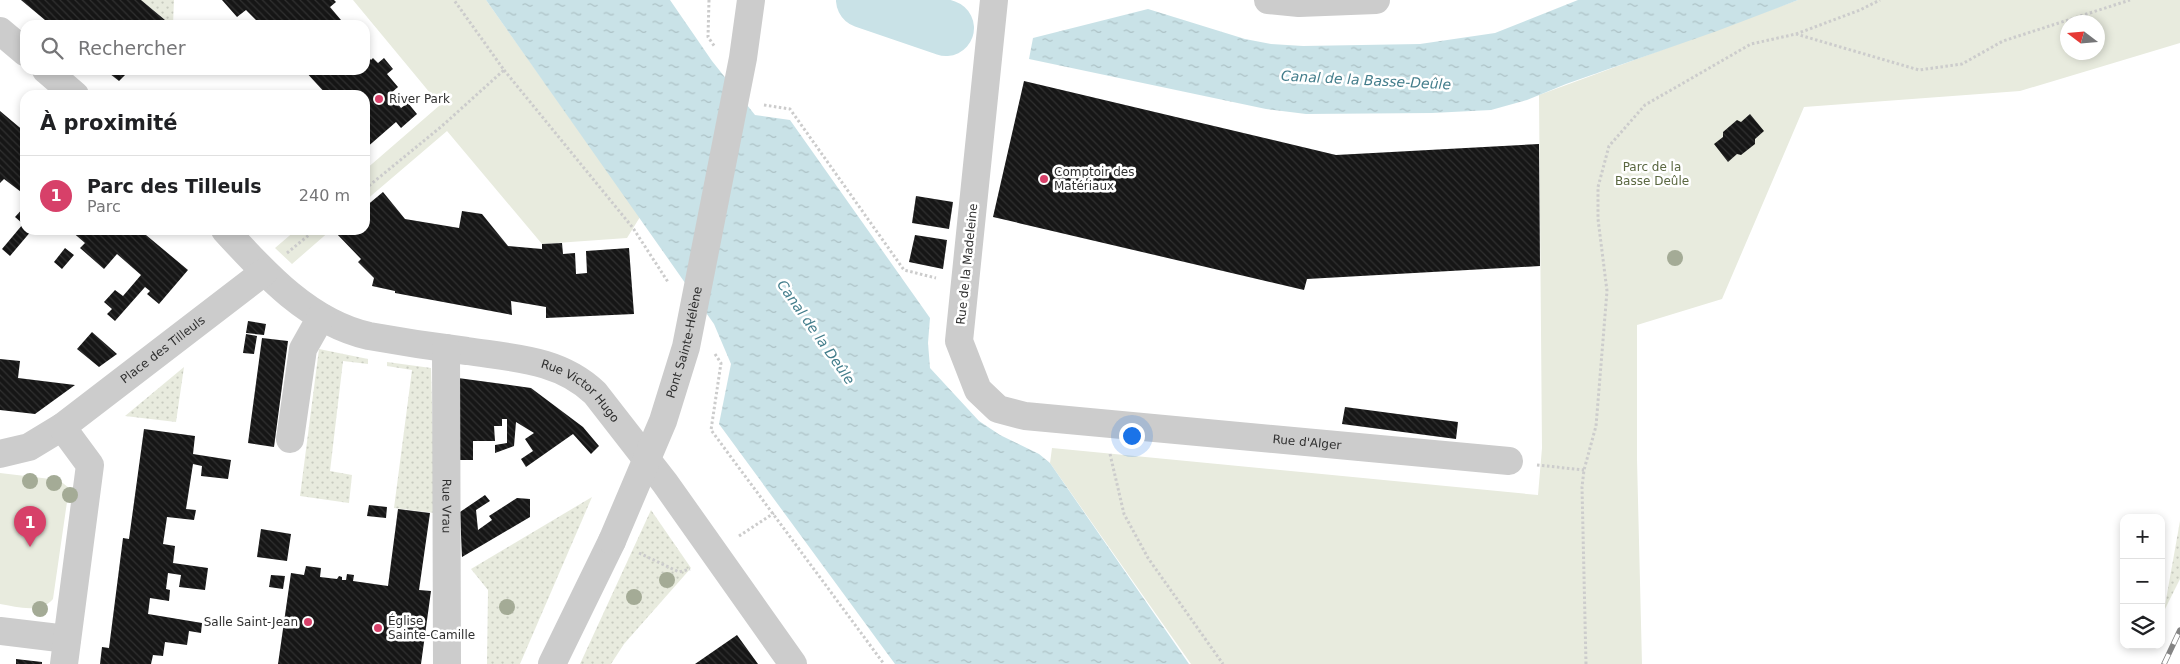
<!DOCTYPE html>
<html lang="fr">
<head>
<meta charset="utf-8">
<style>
  :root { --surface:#fff; --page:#f2f2f2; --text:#202124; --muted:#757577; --line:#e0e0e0; --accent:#d74069 }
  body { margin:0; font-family:"DejaVu Sans",sans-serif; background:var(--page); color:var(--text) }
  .controls { position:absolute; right:15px; bottom:15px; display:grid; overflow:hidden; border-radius:10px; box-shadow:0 2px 8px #0003 }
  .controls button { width:45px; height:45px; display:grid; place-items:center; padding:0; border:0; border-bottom:1px solid var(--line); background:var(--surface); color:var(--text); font:25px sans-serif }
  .compass { position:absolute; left:2060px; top:15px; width:45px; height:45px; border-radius:50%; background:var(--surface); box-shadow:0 2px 8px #0003; rotate:286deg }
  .you { position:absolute; left:1131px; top:435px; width:18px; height:18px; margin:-12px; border:4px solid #fff; border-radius:50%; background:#1a73e8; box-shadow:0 0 0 8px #1a73e833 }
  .badge { display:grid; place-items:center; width:32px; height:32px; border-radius:50%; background:var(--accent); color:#fff; font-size:16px; font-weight:700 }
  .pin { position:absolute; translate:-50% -41px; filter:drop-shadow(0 1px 2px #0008) }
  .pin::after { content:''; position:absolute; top:26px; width:18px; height:15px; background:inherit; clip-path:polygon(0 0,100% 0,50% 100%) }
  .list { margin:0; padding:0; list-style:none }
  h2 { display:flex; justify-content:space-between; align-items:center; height:65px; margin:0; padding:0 20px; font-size:21px }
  h2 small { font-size:16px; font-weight:400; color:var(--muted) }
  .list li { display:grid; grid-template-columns:32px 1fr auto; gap:15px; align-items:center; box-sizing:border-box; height:80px; padding:0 20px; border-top:1px solid var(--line) }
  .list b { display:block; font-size:19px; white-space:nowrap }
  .list p { margin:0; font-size:16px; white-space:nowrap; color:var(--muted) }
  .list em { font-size:16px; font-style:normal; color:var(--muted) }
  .icon { flex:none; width:28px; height:28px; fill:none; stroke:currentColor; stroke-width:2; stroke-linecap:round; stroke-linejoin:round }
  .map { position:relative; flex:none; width:2180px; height:664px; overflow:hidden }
  .search { position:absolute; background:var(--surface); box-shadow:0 2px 8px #0003; left:20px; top:20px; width:350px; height:55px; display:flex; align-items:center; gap:12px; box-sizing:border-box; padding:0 18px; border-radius:15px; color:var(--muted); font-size:19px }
  .panel { position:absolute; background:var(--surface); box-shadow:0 2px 8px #0003; left:20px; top:90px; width:350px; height:145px; border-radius:15px }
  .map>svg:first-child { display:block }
  .grass { fill:url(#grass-dots) }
  .park { fill:#e8ebde; fill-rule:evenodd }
  .water { fill:url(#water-ripples) }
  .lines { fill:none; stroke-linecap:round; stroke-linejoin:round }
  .river { stroke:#c9e2e7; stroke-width:56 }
  .building { fill:url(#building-back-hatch) }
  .path { stroke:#ccc; stroke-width:3; stroke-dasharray:2.5 2.5; stroke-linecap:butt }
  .minor { stroke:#ccc; stroke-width:28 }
  .rail-casing { stroke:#848484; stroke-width:5.5 }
  .rail { stroke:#fff; stroke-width:4; stroke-dasharray:11; stroke-linecap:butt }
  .minor-bridge { stroke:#ccc; stroke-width:28 }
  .tree { fill:#a4ab96 }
  .poi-dot { fill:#d74069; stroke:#fff; stroke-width:2 }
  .labels { text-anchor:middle; stroke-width:5; stroke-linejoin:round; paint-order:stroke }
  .poi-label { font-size:12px; fill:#2f2f2f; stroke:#fff; text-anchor:start }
  .park-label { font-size:12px; fill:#5a6740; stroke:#fff }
  .street-label { font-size:12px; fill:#2f2f2f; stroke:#fff }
  .water-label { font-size:14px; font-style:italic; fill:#437d8b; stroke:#fff }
</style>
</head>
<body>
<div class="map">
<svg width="2180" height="664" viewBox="0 0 2180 664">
  <defs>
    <pattern id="grass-dots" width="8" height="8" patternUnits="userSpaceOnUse" patternTransform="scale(1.25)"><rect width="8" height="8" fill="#e8ebde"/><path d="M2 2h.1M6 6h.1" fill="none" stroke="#c7cabf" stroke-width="1.8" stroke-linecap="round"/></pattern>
    <pattern id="water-ripples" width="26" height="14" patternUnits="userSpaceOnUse" patternTransform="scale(1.25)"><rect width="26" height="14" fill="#c9e2e7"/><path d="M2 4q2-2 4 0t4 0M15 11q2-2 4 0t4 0" fill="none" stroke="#adc2c6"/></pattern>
    <pattern id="building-back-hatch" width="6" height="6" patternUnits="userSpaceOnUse" patternTransform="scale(1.25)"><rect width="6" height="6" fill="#161616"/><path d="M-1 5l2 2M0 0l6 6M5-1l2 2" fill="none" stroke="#303030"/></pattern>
  </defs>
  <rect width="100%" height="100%" fill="#fff"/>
  <!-- grass -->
  <path class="grass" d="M141 0H174L173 25H171Z
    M319 349 368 359V364L343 361 330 471 352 475 349 503 300 496Z
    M387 362 431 368 435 513 394 508 412 370 387 366Z
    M184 367 176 422 125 416Z
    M592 497 520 664H487L488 590 471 569Z
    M651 510 691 568 624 644 611 664H580Z
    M2180 521V579L2164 611Z"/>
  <!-- park -->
  <path class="park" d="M353 0H486L640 217 627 238 542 244 447 131 365 201V170L440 105Z
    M1798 0H2180V43L2020 91 1804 107 1722 299 1637 325V459L1642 664H1191L1050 463 1052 448 1538 495 1542 448 1539 95ZM2068 22H2098V52H2068Z
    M296 230H331L292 264 275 248Z
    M0 473 59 480 69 488 53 599C40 614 18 607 0 604Z"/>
  <!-- water -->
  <path class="water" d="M486 0H670L712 61 755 115 790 120 930 318 928 343 930 368 979 421 1000 435 1039 454 1050 463 1189 664H895L719 424 731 364 714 324Z
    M1578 0H1798L1717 31 1566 84 1527 100 1491 110 1432 113 1306 114 1266 109 1029 59 1033 38 1148 9 1245 39 1271 44 1303 46 1420 44 1495 33Z"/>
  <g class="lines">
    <!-- river -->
    <path class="river" d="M864 0 946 28"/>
  </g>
  <!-- building -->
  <path class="building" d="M21 0H141L171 25H51Z
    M222 0H334L336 2 330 7 341 20 339 22 341 25H261L246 10 237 17Z
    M365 53 371 60 373 58 378 63 384 58 393 69 387 74 398 87 390 94 401 108 408 103 417 114 401 128 396 122 365 149V95H327L304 70H365Z
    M105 70H130L119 81Z
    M1024 81 1336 155 1539 144 1540 266 1307 279 1304 290 993 217Z
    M0 111 25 132V195L4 179 0 183Z
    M1750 114 1764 131 1755 139V144L1741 155 1737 154 1728 162 1714 144 1723 137V132L1737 120 1741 122Z
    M383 192 405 219 459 228 462 211 482 214 508 246 542 249V244L562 243 563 254 575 253 576 274 587 273 586 251 629 248 634 314 546 318V307L511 301 512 315 395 293V291L372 286 374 278 358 262 361 259 335 232 337 230H365V207Z
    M916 196 953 202 949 229 912 223Z
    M25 206V230H32L10 256 2 249 23 224 15 217Z
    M70 230H140L188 270 159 304 147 294 150 291 145 287 115 321 107 314 112 309 104 302 115 290 123 296 141 275 117 254 104 269 80 248 85 243Z
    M915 235 947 240 943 269 909 262Z
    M65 248 74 255 62 269 54 262Z
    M248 321 266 324 264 335 246 333Z
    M92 332 117 354 99 367 77 349Z
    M246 334 257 336 254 354 243 353Z
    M262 338 288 341 274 447 248 443Z
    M0 359 20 361 18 378 75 385 35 414 0 410Z
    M458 378 531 388 583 427 599 446 591 454 573 434 526 467 521 459 533 451 525 439 534 433 516 422 514 446 495 453V445L507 443V419H502V426H494L495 441H473V460H459Z
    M1345 407 1458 422 1456 439 1342 424Z
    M144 429 195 436 193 454 231 460 228 479 201 476 202 466 193 464 186 509 196 510 194 520 167 517 163 544 175 546 173 563 208 568 205 590 179 587 181 575 168 573 166 589 170 590 169 601 150 598 148 614 202 623 201 633 189 631 187 645 165 642 163 656 153 655 151 664H100L102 647 109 648 123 538 129 539Z
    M485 495 490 501 476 510 478 530 492 520 489 516 517 498 530 499V517L462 557 460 512Z
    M369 505 387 507 386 518 367 516Z
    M398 509 430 513 419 590 431 591 421 664H278L291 573 304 575 306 566 321 568 320 577 337 579 339 576 342 577V580H346L347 574 354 575 353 581 388 586Z
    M261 529 291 534 287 561 257 557Z
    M271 575 285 576 283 589 269 587Z
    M737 635 758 664H695Z
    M16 659 42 662V664H16Z"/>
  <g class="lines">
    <!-- path -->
    <path class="path" d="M709 0 708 37 715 47
      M1796 34 1860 10 1880 0
      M504 70 633 228 668 282
      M764 105 790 109 904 270 936 278
      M365 189 442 126 504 70 454 0
      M287 253 315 230
      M715 354 721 363 711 430 884 664
      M1110 454 1124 514 1148 558 1223 664
      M1537 465 1584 470
      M739 536 774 513
      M639 553 679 572 690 569
      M1586 664 1582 487 1584 470 1596 426 1607 291 1598 219V187L1609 146 1645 105 1751 44 1796 34 1919 70 1962 64 2003 41 2130 0"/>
    <!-- minor -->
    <g class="minor">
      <path id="s1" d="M994 0 959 341 978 390 998 409 1025 416 1509 461"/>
      <path d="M1268 0 1299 3 1376 0"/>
      <path d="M0 31 25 52"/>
      <path d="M46 70 75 95"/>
      <path id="s2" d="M225 230C265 274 310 323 369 336 402 342 435 347 467 351 513 358 560 359 595 393L665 483 793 664"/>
      <path id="s3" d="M446 348 447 664"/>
      <path d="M290 439 303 349 321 317"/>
      <path d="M0 454 29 447 62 427"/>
      <path d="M0 631 67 639"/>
      <path id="s4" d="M64 664 90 465 62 427 264 272"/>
      <path d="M552 664 612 541"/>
    </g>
    <defs>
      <path id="rail" d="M2164 664 2180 630"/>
    </defs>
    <!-- rail casing -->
    <use href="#rail" class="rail-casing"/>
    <!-- rail -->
    <use href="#rail" class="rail"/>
    <!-- minor-bridge -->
    <path class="minor-bridge" id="s5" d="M612 541 663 421 686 347 743 58 751 0"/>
  </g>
  <!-- trees -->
  <g class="tree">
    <circle cx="1675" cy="258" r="8"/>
    <circle cx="30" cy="481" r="8"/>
    <circle cx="54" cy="483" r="8"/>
    <circle cx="70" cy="495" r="8"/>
    <circle cx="667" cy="580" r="8"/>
    <circle cx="634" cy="597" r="8"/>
    <circle cx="507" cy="607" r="8"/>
    <circle cx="40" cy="609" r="8"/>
  </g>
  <!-- markers -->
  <g class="poi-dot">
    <circle cx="379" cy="99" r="5"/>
    <circle cx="1044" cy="179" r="5"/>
    <circle cx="308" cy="622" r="5"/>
    <circle cx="378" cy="628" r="5"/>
  </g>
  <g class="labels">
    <!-- poi labels -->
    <g class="poi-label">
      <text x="389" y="103">River Park</text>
      <text x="1054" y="176">Comptoir des<tspan x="1054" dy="14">Matériaux</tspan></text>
      <text x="388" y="625">Église<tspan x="388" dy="14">Sainte-Camille</tspan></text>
      <text x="298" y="626" text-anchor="end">Salle Saint-Jean</text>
    </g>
    <!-- park labels -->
    <g class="park-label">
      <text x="1652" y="171">Parc de la<tspan x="1652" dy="14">Basse Deûle</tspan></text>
    </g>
    <!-- street labels -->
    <g class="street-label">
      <text transform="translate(967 264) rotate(-84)" y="4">Rue de la Madeleine</text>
      <text dy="4" stroke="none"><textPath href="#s5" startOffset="212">Pont Sainte-Hélène</textPath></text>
      <text dy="4" stroke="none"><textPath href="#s4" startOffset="375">Place des Tilleuls</textPath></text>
      <text dy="4" stroke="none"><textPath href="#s2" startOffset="405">Rue Victor Hugo</textPath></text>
      <text dy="4" stroke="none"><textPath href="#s1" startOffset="734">Rue d'Alger</textPath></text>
      <text dy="4" stroke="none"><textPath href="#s3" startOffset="158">Rue Vrau</textPath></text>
    </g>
    <!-- water labels -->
    <g class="water-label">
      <text transform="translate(1366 80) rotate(3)" y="5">Canal de la Basse-Deûle</text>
      <text transform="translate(816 332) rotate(55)" y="5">Canal de la Deûle</text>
    </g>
  </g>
</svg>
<div class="controls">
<button>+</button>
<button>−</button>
<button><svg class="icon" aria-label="layers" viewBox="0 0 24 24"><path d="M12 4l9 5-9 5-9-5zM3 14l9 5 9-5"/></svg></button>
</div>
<svg class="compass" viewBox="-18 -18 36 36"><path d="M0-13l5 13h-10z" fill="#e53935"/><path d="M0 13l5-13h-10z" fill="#757577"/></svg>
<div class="you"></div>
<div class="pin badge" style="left:30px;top:547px">1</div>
<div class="search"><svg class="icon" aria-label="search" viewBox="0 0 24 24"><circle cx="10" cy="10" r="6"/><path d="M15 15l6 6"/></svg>Rechercher</div>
<section class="panel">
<h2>À proximité<small></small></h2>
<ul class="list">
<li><span class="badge">1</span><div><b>Parc des Tilleuls</b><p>Parc</p></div><em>240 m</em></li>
</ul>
</section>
</div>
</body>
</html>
